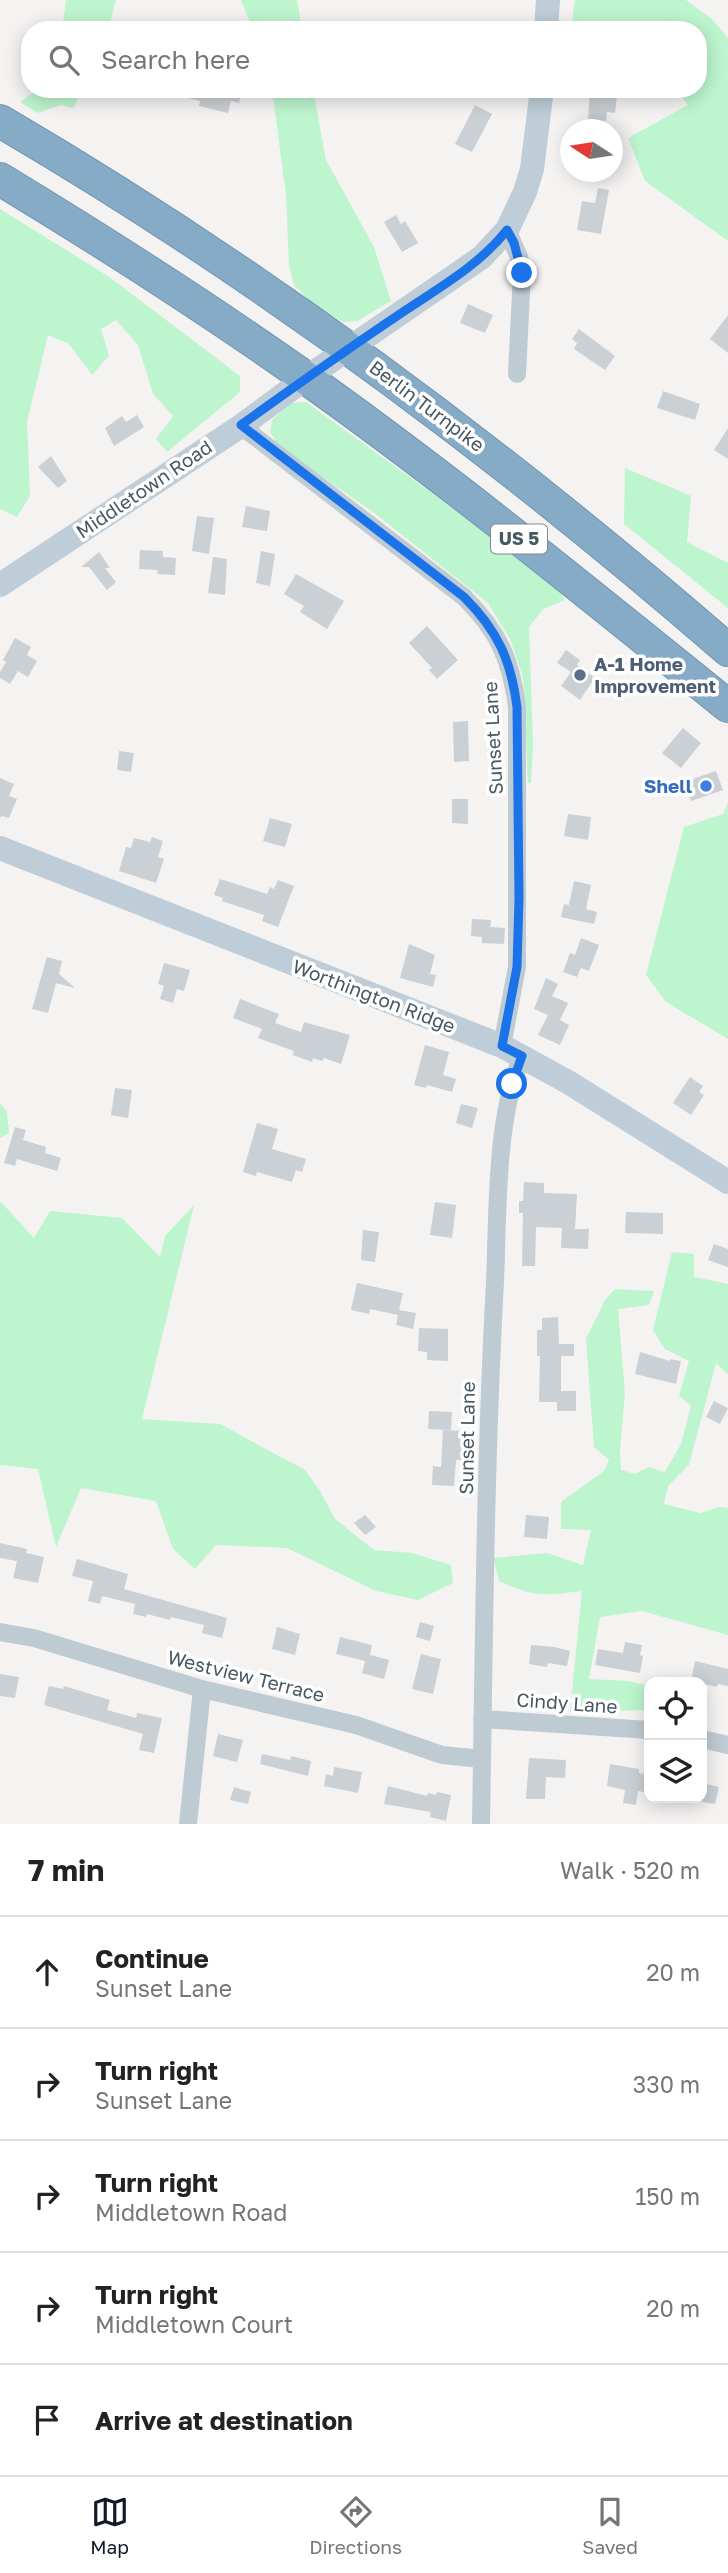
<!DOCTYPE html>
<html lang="en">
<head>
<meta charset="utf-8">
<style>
  :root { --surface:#fff; --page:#f2f2f2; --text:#222; --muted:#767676; --line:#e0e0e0; --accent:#111827 }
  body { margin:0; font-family:"Golos Text",sans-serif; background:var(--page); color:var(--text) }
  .controls { position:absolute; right:21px; bottom:21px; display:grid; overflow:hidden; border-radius:14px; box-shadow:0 4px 18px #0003 }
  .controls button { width:63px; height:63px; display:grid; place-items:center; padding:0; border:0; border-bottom:2px solid var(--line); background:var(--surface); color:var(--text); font:35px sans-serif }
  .compass { position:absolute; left:560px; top:119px; width:63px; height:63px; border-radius:50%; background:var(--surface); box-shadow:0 4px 18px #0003; rotate:282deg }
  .stop { position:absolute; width:21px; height:21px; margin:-16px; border:5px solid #1a73e8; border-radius:50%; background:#fff }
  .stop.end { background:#1a73e8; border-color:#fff; box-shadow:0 2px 7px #0008 }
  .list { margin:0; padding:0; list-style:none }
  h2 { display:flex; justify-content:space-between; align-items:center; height:91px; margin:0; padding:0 28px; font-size:30px }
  h2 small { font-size:23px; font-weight:400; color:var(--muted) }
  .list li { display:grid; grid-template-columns:46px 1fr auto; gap:21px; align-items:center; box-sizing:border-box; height:112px; padding:0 28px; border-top:2px solid var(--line) }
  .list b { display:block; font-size:26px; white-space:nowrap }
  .list p { margin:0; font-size:23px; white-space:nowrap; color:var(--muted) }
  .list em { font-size:23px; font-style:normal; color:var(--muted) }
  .icon { flex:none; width:38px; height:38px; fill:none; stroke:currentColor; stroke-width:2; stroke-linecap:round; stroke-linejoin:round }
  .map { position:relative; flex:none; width:728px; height:1824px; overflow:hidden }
  .search { position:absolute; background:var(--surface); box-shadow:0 4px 18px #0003; left:21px; right:21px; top:21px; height:77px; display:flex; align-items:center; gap:18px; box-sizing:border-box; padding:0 24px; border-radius:28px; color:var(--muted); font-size:26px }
  .sheet { height:651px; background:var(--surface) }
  nav { display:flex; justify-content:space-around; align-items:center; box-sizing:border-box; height:98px; border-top:2px solid var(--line); background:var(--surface); font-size:19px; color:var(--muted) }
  nav a { display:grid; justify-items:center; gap:4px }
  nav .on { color:var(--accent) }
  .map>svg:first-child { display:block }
  .green { fill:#bdf5ce }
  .building { fill:#cbd0d5 }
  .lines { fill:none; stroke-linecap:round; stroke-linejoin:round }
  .highway-casing { stroke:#7096b2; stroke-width:34 }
  .street { stroke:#bfcbd3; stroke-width:18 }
  .secondary { stroke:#becdd8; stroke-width:24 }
  .highway { stroke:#85abc6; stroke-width:32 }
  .route { stroke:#1a73e8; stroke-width:9 }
  .service-dot { fill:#5c6f8a; stroke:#fff; stroke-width:2.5 }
  .shop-dot { fill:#3f7fe0; stroke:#fff; stroke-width:2.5 }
  .labels { text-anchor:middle; stroke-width:7; stroke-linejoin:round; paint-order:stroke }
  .shield { fill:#fff; stroke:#7e8a91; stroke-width:2 }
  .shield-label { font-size:18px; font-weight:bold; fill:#475862 }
  .street-label { font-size:19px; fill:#475862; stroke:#fff }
  .service-label { font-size:19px; font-weight:bold; fill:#4e5e75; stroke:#fff; text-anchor:start }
  .shop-label { font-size:19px; font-weight:bold; fill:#366cbe; stroke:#fff; text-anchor:end }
</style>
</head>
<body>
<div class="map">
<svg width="728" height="1824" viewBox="0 0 728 1824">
  <rect width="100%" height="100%" fill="#f5f2f2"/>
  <!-- green -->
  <path class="green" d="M66 0H116L108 30H62Z
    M241 0H297L302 30H253Z
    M575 0H686L712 19 728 38V241L645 181 628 138 688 105 676 89H698V30H571Z
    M38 89H81L74 108 61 105 37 113 20 102Z
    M272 89H313L326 160 374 247 391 301 357 321 343 322 313 304 294 285 289 265 286 195Z
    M0 209 108 276 240 376V392L167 452 156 439 173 416 153 394 138 345 116 320 101 329 109 356 92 375 69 344 48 335 27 422 30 496 17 517 0 509Z
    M306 402 447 504 558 590 565 600 543 609 529 627 533 745 531 783H528L523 677 510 639 488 603 373 512 279 447 270 432 272 420 291 403Z
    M625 468 691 496 687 542 728 563V608L624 524Z
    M728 803V1039L666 1002 646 975 684 827 723 814Z
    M0 1103 7 1112 9 1133 0 1138Z
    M0 1201 34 1238 50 1211 122 1218 160 1257 165 1236 194 1205 142 1419 220 1424 305 1470 320 1491 335 1519 374 1550 412 1553 451 1565 453 1583 418 1600 376 1591 287 1548 216 1545 195 1569 173 1549 156 1501 81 1488 56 1547 38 1469 0 1465Z
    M672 1252 694 1254V1277L728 1284V1374L716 1363 689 1465 668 1486 664 1504 700 1513 719 1507 728 1508V1635L642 1611 600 1617 589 1679 629 1681 649 1686 646 1710 570 1712 582 1591C543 1596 534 1597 499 1581L493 1558 547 1553 583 1565 591 1530 561 1529V1502L604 1471 609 1460 594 1447 586 1339 605 1300 615 1289 654 1291 649 1305 618 1309 625 1394 620 1450 621 1470 635 1474 649 1467 665 1472 681 1444 691 1406 679 1396 689 1361 665 1349 653 1330Z"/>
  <!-- building -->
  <path class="building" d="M173 89H242L239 103 231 101 228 113 199 106 200 101 173 94Z
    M590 89H609V95L617 96 615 113 607 112 606 121 588 120Z
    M475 105 492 114 472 152 455 144Z
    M598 188 609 190 601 234 577 230 582 201 595 203Z
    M396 215 401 224 405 221 418 243 402 252 384 222Z
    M468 304 493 315 485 333 460 323Z
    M728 315V353L710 339Z
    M579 329 615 356 605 370 574 349 577 343 572 339Z
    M663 391 700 404 695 420 657 408Z
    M137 415 144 427 114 446 105 428 122 416 126 422Z
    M728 428V459L714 450Z
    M51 456 67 481 58 488 38 467Z
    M246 506 270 511 267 531 242 527Z
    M197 516 214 518 209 554 192 551Z
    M140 550 163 551V557L176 558 175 575 157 574 158 570 139 569Z
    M261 551 275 554 270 586 256 583Z
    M99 552 110 568H105L116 582 107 590 89 567H81Z
    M213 557 227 559 225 595 208 593Z
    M296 574 344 601 327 629 300 612 304 606 284 594Z
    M427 626 458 660 437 679 429 670 432 668 409 643Z
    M15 638 31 647 27 655 37 661 28 677 18 671 10 684 0 678V672L6 662 3 660Z
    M566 650 580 660 577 665 595 678 580 700 561 686 571 672 557 663Z
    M468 721 469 761 454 762 453 722Z
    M683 728 701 743 681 768 662 753Z
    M119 751 134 753 131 772 117 770Z
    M716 771 723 790 691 801 684 782Z
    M0 778 14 784 9 796 17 799 9 818 2 816 0 818Z
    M452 799H468V824L452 823Z
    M568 814 591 817 588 840 564 836Z
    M270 818 292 824 285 847 263 841Z
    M152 837 163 841 158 857 164 859 156 883 119 871 126 847 131 848 134 838 150 842Z
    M220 879 267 894 270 887 274 889 278 880 294 886 278 927 262 921 264 915 222 901 223 898 214 895Z
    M574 881 591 885 586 909 597 912 594 924 561 917 564 904 569 905Z
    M472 919 491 920 490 927 505 928 504 944 482 943V937L471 936Z
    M581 938 599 945 589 971 581 968 577 977 563 972 570 953 575 955Z
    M409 944 435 955 430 974 436 975 433 987 400 978Z
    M47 957 62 961 59 974 75 988 56 983 48 1013 32 1009Z
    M164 963 190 970 184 991 177 989 173 1003 160 999 164 986 158 984Z
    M546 978 558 984 552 996 568 1003 560 1020 569 1025 560 1045 538 1035 548 1015 534 1009Z
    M240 999 279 1014 275 1023 301 1032 304 1022 350 1035 341 1064 324 1058 322 1061 313 1058 312 1062 293 1055 294 1051 258 1038 262 1029 233 1018Z
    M425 1045 449 1052 443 1075 456 1079 452 1092 427 1085 426 1088 414 1085Z
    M690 1077 703 1086 699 1092 704 1095 691 1115 673 1103Z
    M115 1088 132 1090 128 1118 111 1115Z
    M461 1104 478 1108 472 1128 456 1123Z
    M257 1123 278 1129 272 1149 306 1159 302 1172 296 1170 292 1182 257 1172 256 1176 243 1172Z
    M15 1127 26 1130 23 1140 46 1147 45 1153 61 1158 57 1171 17 1159 15 1166 4 1163Z
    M524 1182 544 1183V1193L577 1194 575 1229H589L588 1249 561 1248 562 1228 536 1227 535 1266H522L523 1213H519V1201H523Z
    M435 1202 456 1205 452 1238 430 1235Z
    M626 1212 663 1213V1234L625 1233Z
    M363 1230 379 1232 375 1262 361 1260Z
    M714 1244 728 1249V1267L708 1260Z
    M357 1283 403 1293 399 1310 416 1313 413 1329 396 1325 398 1315 370 1309 369 1314 351 1310Z
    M558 1317 559 1344H574V1356H561V1391H576V1411H557V1402H539L540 1356H537V1330H542V1318Z
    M419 1328 448 1329V1361L427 1360V1352L418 1351Z
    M640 1352 670 1361V1359L681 1361 676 1384 635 1374Z
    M714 1401 728 1408 720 1424 706 1417Z
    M429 1411 452 1412 451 1430 428 1429Z
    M443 1430 464 1431 463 1460H456L454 1486 432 1485 433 1466 441 1467Z
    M365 1515 376 1527 365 1535 354 1523Z
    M526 1515 549 1517 547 1539 524 1537Z
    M0 1543 27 1549 26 1553 44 1557 38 1583 13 1578 17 1561 0 1558Z
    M77 1559 128 1574 124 1589 227 1618 222 1638 202 1633 204 1625 171 1617 170 1620 147 1614 146 1617 133 1614 135 1604 102 1596 100 1604 88 1601 93 1581 72 1576Z
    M420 1622 434 1626 430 1641 416 1637Z
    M277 1627 300 1634 295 1655 272 1649Z
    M340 1637 372 1645 370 1655 389 1660 384 1679 362 1673 365 1661 336 1654Z
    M625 1642 642 1645 640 1655 643 1656 640 1673 595 1665 598 1649 623 1653Z
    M531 1645 555 1647 570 1651 567 1666 548 1663 547 1667 529 1664Z
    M421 1654 441 1659 433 1694 412 1689Z
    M695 1661 728 1669V1686L718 1684 717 1687 691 1681Z
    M0 1674 19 1677 15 1698 0 1696Z
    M49 1686 63 1689 64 1686 110 1700 107 1710 136 1718 137 1713 162 1718 154 1753 139 1750 143 1734 44 1705Z
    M218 1734 243 1740 237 1762 213 1756Z
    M262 1754 290 1760 291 1756 311 1761 308 1776 260 1764Z
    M529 1758 566 1760 565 1778 546 1777 545 1799H526Z
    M610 1764 639 1769V1773L649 1775V1793L638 1791 636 1805 623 1803 625 1790 607 1786Z
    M334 1767 362 1772 358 1793 324 1786 326 1774 333 1776Z
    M702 1783 719 1787 715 1804 702 1802Z
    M388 1786 427 1796 428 1793 436 1795 437 1792 451 1795 446 1821 430 1817 431 1812 384 1804Z
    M234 1787 251 1792 248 1804 230 1800Z"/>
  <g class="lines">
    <defs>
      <path id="highway" d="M0 121C260 273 501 453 728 650
        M0 179C104 242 207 308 306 378 451 481 589 594 728 706"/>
    </defs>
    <!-- highway casing -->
    <use href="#highway" class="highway-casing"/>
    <!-- street -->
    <path class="street" d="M507 230 519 257 522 273 517 374
      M241 426 464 597C498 631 511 659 517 707V967L502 1046
      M0 1632 34 1638 202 1689 356 1725 442 1755 482 1759
      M482 1719 649 1730
      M702 1739 728 1745
      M188 1824 202 1689
      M481 1824C484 1643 485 1463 495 1282 498 1213 495 1121 522 1056"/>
    <!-- secondary -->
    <path class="secondary" d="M546 30 548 0
      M0 585 241 426 306 378 482 257 507 230 525 192 532 169 542 89
      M0 848 502 1046 568 1082 728 1182"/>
    <!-- highway -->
    <use href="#highway" class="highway"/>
  </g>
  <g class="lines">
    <!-- route -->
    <path class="route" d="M512 1084 522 1056 502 1046 517 967 519 898 517 707C511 660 498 631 464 597L241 425C291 389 342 353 394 318 433 291 477 268 507 230L514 243 522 273"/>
  </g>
  <!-- markers -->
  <circle class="service-dot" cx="580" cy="675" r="7"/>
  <circle class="shop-dot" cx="706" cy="786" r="7"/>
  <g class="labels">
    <!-- shield labels -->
    <rect class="shield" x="491" y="524.5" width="56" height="29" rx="5"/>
    <g class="shield-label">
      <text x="519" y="545">US 5</text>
    </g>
    <!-- street labels -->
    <g class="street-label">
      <text transform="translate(427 406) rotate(37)" y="7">Berlin Turnpike</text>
      <text transform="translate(144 489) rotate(-34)" y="7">Middletown Road</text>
      <text transform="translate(493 738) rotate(-93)" y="7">Sunset Lane</text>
      <text transform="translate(374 996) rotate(21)" y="7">Worthington Ridge</text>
      <text transform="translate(467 1438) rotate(-89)" y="7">Sunset Lane</text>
      <text transform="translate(246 1676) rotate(14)" y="7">Westview Terrace</text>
      <text transform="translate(567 1703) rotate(4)" y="7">Cindy Lane</text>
    </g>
    <!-- service labels -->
    <g class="service-label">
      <text x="594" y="671">A-1 Home<tspan x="594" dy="22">Improvement</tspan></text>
    </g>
    <!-- shop labels -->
    <g class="shop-label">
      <text x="692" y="793">Shell</text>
    </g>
  </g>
</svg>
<div class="controls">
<button><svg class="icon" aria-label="locate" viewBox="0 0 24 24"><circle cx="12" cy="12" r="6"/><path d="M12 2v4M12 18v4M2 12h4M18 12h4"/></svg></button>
<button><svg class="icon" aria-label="layers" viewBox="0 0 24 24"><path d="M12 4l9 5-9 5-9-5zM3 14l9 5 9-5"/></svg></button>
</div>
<svg class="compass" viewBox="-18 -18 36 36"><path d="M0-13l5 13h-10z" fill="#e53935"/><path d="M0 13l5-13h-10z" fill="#767676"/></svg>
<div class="stop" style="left:512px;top:1084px"></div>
<div class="stop end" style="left:522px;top:273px"></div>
<div class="search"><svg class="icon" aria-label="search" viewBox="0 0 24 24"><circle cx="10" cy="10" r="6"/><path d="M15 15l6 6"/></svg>Search here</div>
</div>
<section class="sheet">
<h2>7 min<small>Walk · 520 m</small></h2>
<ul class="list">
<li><svg class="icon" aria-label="ahead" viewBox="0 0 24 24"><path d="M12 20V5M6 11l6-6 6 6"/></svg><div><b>Continue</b><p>Sunset Lane</p></div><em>20 m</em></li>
<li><svg class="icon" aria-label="right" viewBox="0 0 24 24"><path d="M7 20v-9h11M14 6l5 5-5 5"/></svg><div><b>Turn right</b><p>Sunset Lane</p></div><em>330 m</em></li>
<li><svg class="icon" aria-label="right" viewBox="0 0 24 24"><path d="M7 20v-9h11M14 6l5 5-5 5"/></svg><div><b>Turn right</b><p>Middletown Road</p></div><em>150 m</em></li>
<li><svg class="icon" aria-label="right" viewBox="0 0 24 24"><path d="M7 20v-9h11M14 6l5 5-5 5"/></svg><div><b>Turn right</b><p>Middletown Court</p></div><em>20 m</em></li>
<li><svg class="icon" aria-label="arrive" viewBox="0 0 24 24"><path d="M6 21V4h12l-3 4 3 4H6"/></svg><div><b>Arrive at destination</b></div></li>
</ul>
</section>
<nav>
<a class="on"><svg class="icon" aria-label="map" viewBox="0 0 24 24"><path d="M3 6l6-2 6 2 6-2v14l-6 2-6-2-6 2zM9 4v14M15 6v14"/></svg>Map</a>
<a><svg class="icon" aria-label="directions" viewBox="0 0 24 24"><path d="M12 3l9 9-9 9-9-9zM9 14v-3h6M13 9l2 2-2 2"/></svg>Directions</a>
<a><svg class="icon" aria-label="saved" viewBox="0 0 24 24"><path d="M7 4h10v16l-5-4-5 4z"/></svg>Saved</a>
</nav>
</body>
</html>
